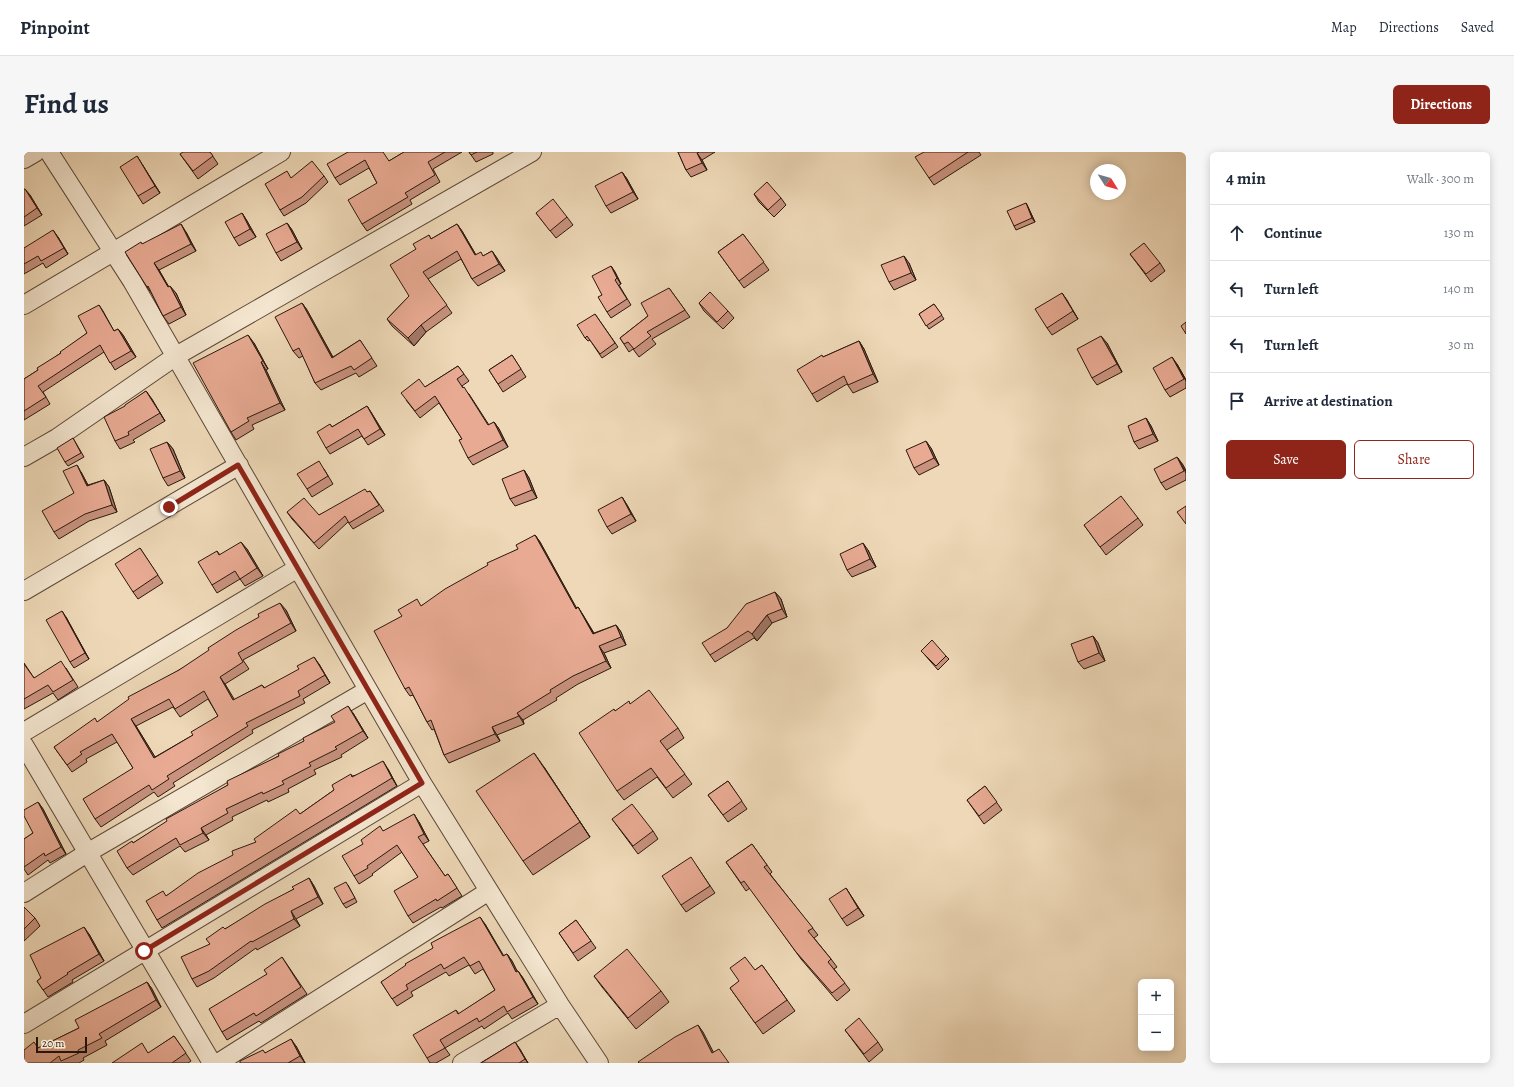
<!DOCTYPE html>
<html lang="en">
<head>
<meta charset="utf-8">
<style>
  :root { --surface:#fff; --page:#f6f6f7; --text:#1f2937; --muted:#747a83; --line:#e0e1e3; --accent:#8f2418 }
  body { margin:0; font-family:Alegreya,serif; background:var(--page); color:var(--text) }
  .controls { position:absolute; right:12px; bottom:12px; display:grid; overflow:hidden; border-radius:6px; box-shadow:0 2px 10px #0003 }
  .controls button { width:36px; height:36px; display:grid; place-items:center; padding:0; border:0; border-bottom:1px solid var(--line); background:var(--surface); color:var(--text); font:20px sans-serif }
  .compass { position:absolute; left:1066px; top:12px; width:36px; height:36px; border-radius:50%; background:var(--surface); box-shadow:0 2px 10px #0003; rotate:127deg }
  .scale { position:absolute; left:12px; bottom:10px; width:51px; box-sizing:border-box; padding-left:4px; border:2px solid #2b180d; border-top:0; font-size:11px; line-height:14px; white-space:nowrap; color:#2b180d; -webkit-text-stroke:3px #f4e6d0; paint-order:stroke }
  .stop { position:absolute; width:12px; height:12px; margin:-9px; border:3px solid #8f2418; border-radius:50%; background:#fff }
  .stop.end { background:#8f2418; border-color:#fff; box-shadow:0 1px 4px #0008 }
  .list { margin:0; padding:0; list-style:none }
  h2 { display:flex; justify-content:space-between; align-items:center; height:52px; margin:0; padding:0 16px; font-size:17px }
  h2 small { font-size:13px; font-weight:400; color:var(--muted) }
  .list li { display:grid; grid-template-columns:26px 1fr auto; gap:12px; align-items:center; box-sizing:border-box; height:56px; padding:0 16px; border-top:1px solid var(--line) }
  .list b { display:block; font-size:15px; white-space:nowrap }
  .list em { font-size:13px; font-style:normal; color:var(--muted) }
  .actions { display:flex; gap:8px; padding:12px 16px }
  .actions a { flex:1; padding:9px 0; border:1px solid var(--accent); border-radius:6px; text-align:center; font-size:14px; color:var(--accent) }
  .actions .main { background:var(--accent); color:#fff }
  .icon { flex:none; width:22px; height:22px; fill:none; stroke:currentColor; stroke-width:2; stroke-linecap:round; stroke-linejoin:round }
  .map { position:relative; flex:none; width:1162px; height:911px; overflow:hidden; border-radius:6px }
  header { display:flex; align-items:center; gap:24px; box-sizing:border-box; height:56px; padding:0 20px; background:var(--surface); border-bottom:1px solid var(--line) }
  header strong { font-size:19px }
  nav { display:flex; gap:22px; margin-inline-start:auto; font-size:14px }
  .intro { display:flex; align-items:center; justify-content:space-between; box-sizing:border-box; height:96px; padding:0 24px }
  h1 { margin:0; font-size:28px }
  .button { padding:10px 18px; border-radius:6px; background:var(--accent); color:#fff; font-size:14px; font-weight:700 }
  main { display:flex; gap:24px; padding:0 24px }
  aside { flex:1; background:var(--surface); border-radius:6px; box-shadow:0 2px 10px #0003 }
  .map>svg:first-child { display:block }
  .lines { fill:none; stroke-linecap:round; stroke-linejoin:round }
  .minor-casing { stroke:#5c4838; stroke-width:20 }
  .minor { stroke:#f4e6d0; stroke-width:18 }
  .wall { fill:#c8927e; stroke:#2b180d; fill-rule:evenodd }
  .shaded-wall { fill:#a27767; stroke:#2b180d }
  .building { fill:#e8aa93; stroke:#2b180d; fill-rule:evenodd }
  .route { stroke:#8f2418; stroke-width:5 }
</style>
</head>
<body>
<header>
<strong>Pinpoint</strong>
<nav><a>Map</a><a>Directions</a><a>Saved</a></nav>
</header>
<div class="intro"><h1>Find us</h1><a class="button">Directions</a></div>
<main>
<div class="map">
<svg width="1162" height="911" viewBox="0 0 1162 911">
  <rect width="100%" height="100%" fill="#eed8b7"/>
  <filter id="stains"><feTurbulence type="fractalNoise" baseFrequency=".005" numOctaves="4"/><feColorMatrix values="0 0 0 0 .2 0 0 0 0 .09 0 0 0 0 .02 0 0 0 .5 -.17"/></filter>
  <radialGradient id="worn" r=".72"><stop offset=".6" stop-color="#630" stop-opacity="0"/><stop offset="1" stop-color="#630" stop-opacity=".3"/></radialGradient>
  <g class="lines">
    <defs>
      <path id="minor" d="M25 0 108 129 398 631 536 853 575 911
        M0 7 12 0
        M0 153 257 0
        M0 305 33 286 152 204 508 0
        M0 439 215 313
        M0 580 274 416
        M0 593 188 911
        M0 741 63 701 344 538
        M0 872 398 631
        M194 911 465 739
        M438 911 536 853"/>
    </defs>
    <!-- minor casing -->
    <use href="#minor" class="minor-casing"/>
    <!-- minor -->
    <use href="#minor" class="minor"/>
  </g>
  <!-- wall -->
  <path class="wall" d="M186 0 194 12 174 27 156 2Z
    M324 0 365 9 380 0H438L409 17 416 30 386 48 388 52 343 79 338 72 353 31 345 16 316 33 311 26Z
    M445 0H469V2L452 10Z
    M654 0H691L678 8 683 18 667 25 662 18Z
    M900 0H955L957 3 910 33 905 26Z
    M118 12 136 41 119 52 114 44Z
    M598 20 603 27 614 47 587 61 582 54Z
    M300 24 304 30 282 51 260 64 256 58 268 26Z
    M0 37 6 43 18 63 0 74Z
    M730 42 757 46 762 53 750 65 735 50Z
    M1002 51 1004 55 1011 70 992 78 990 74Z
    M218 61 223 69 232 85 215 94 210 86Z
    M512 61 543 65 549 73 532 86Z
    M263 71 268 78 278 97 257 109 252 101Z
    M433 72 438 79 452 103 459 104 468 99 481 119 454 134 448 127 437 107 404 127 428 161 402 180 390 194 368 174 363 167 385 144 392 97 405 83 407 87Z
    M162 80 172 99 135 118 144 134 152 141 162 163 145 172 139 164 128 142 123 135 119 92Z
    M719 82 745 118 720 136 694 100Z
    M34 85 44 102 22 116 19 111 0 122V96Z
    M1106 102 1136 111 1141 119 1127 130Z
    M885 111 892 128 870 138 865 130Z
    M587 114 591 120 597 132 595 133 607 153 587 166 583 160 578 143Z
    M645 136 666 165 628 187 632 192 615 205 609 197 605 200 596 186 624 164Z
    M1038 141 1054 167 1028 183 1023 176Z
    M278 151 283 158 309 205 336 188 353 214 335 225 332 221 297 238 291 231 279 204 275 206 269 199Z
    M675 151 704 159 710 166 699 177 680 159Z
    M910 152 920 167 905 177 895 162Z
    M75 153 79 159 90 179 94 177 99 183 112 205 91 218 80 200 19 240 26 252 0 268V227L14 218 63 181Z
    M571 162 594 195 578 206 566 188 564 189 561 186Z
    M835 189 840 197 854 230 829 241 823 232 793 250 788 242 799 205Z
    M230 191 244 217 242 218 261 258 228 273 230 277 212 288 207 280Z
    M1083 191 1098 220 1073 233 1068 226Z
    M488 203 502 225 479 240 465 218Z
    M1153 212 1162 228V236L1146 245 1141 238Z
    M434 214 445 229 438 234 439 236 445 242 465 273 470 270 475 277 484 295 449 313 444 306 438 287 415 251 396 266 382 248 401 235Z
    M122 239 141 269 109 288 111 290 96 297 91 289 101 254Z
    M343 254 361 283 344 293 338 284 306 302 302 296 306 272 308 275Z
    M1122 266 1127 274 1134 289 1115 297 1110 290Z
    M49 286 60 305 44 314 41 310Z
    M143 290 149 297 161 326 144 334 139 326Z
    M907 296 915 313 895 323 890 316Z
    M1153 305 1159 313 1162 319V328L1142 338 1137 331Z
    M300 317 309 332 288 345 283 337Z
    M500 318 505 326 513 346 491 354 486 347Z
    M57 320 64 333 80 328 85 335 93 360 65 369 35 387 30 380 50 341Z
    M346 339 360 359 329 377 324 370 295 397 268 367 263 360 295 363Z
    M598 345 603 353 612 369 588 382 583 375Z
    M1114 366 1119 373 1082 403 1060 373Z
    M511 383 516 390 552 456 554 455 559 463 570 481 592 473 597 480 602 493 580 501 587 516 554 532 532 546 533 548 499 568 500 572 473 583 476 589 425 611 420 603 410 577 408 578 403 570 389 543 386 544 381 537 397 454 494 397Z
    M116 396 139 431 114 447 109 440Z
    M223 397 239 424 221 434 216 427 193 441 188 433 193 399 196 403Z
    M844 398 852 415 828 425 823 418Z
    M751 440 757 447 763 465 748 471 733 489 730 486 691 510 686 503 703 476Z
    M262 458 272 479 219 508 225 517 201 532 210 548 238 533 241 536 295 512 306 531 279 547 281 551 228 578 229 581 149 631 151 634 134 645 130 640 77 675 71 667 109 616 93 590 62 607 63 610 48 620 30 595 74 570 155 518ZM184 547 194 564 169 583 131 605 112 574 149 555 156 565Z
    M42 465 65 507 50 516 46 510Z
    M1069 484 1074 491 1081 509 1060 517 1054 510Z
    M897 499 922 504 925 507 914 518 900 502Z
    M0 511 10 526 42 516 54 535 34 548 29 541 0 557Z
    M606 552 654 576 660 586 643 598 668 632 649 646 633 625 600 648 593 639 591 559Z
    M329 561 344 586 317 603 318 605 290 618 292 622 264 637 265 640 244 650 243 648 208 665 209 668 182 683 185 688 161 700 156 694 109 723 103 716 109 691 204 633Z
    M520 615 566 685 509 723 499 709Z
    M364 617 373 634 138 776 133 768 142 744 232 690 276 662 310 638 328 624Z
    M704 629 723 657 704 670 684 643Z
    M961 634 978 658 960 672 943 648Z
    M14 650 19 657 42 702 26 711 24 708 4 723 0 717V687L9 681Z
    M588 667 629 679 634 687 614 702Z
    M395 670 405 689 399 692 421 724 424 722 438 744 418 756 417 755 389 771 384 764 394 725 378 700 348 722 349 723 335 732 330 724 339 692 359 679Z
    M728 692 748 720 746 722 794 783 790 786 807 807 813 815 810 817 826 838 813 849 777 807 726 736 722 739 702 710Z
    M672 713 691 741 662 760 657 753Z
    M285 726 290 734 299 752 272 767 276 774 233 798 232 796 190 826 173 835 168 827 186 792 201 777 270 737Z
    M324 733 333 750 322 756 319 752Z
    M822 736 840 764 823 774 818 767Z
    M0 755 11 766 16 774 0 789Z
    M552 768 572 796 554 809 535 781Z
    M461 772 479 804 483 802 488 809 493 819H494L499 826 514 852 488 867 484 861 460 877 458 874 421 896 426 903 412 911H406L403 906 432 858 435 862 471 838 459 817 451 822 445 813 425 824 422 820 387 840 389 844 373 854 357 830Z
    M65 782 80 809 48 828 49 830 24 845 13 829 17 826Z
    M258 805 283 842 237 871 235 869 203 888 198 880 243 822Z
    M738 813 771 859 739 882 706 836Z
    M570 824 637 839 645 850 612 877 578 835Z
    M123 830 128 837 137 855 81 889 83 893 59 906 60 908 55 911H0L14 896 55 876Z
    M821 878 854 890 859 898 845 910Z
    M150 884 167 909 164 911H88L125 901Z
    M491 890 504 911H457Z
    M272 894 281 911H216L241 901Z"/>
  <!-- shaded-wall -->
  <path class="shaded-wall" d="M673 1 678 8 683 18 678 11Z
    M113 4 118 12 136 41 131 34Z
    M598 20 603 27 614 47 609 40Z
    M1 37 6 43 18 63 13 56Z
    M1002 51 1004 55 1011 70 1008 66Z
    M218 61 223 69 232 85 226 77Z
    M263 71 268 78 278 97 273 90Z
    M157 72 162 80 172 99 167 92Z
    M433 72 438 79 456 110 451 103Z
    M29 78 34 85 44 102 40 96Z
    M468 99 473 106 481 119 475 112Z
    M880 104 885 111 892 128 887 121Z
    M130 111 135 118 149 142 144 135Z
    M587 114 591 120 597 132 593 126Z
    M146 134 152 141 162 163 157 155Z
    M1038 141 1043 148 1054 167 1049 159Z
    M278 151 283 158 313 213 308 206Z
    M397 173 402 180 390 194 384 186Z
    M94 177 99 183 112 205 107 199Z
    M224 183 230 191 244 217 239 209Z
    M1077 184 1083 191 1098 220 1093 212Z
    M835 189 840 197 854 230 849 222Z
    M1148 205 1153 212 1162 228V229Z
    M237 210 242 218 261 258 256 251Z
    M122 239 128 247 141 269 136 261Z
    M343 254 347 260 361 283 356 277Z
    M1122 266 1127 274 1134 289 1129 282Z
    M470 270 475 277 484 295 479 288Z
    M902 289 907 296 915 313 910 306Z
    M143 290 149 297 161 326 156 319Z
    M1153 305 1159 313 1162 319V321Z
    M53 313 57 320 68 341 63 334Z
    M500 318 505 326 513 346 508 338Z
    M80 328 85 335 93 360 88 353Z
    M598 345 603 353 612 369 607 362Z
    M511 383 516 390 557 464 552 457Z
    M217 390 223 397 239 424 233 416Z
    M839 391 844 398 852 415 846 407Z
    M751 440 757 447 763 465 758 457Z
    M256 451 262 458 272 479 267 471Z
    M554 455 559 463 574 489 569 482Z
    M38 459 42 465 65 507 61 501Z
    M743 463 748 471 733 489 728 482Z
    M592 473 597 480 602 493 597 485Z
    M1069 484 1074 491 1081 509 1075 501Z
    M575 494 580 501 587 516 582 509Z
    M290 505 295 512 306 531 301 523Z
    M196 525 201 532 215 555 209 548Z
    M324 554 329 561 344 586 339 579Z
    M493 561 499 568 500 572 495 564Z
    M107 567 112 574 136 613 130 606Z
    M468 575 473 583 476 589 471 582Z
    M510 601 520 615 566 685Z
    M359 609 364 617 373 634 368 626Z
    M14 650 19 657 42 702 37 695Z
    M390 662 395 670 405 689 400 682Z
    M177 676 182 683 185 688 179 681Z
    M285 726 290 734 299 752 294 745Z
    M822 736 827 744 840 764 834 756Z
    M267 759 272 767 276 774 270 767Z
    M456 765 461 772 484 811 479 804Z
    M60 775 65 782 80 809 75 802Z
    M483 802 488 809 497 827 492 820Z
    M494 819 499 826 514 852 509 845Z
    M123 830 128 837 137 855 132 848Z
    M674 873 679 880 694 909 688 901Z
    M267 887 272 894 281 911 276 904Z
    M491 890 496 897 504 911 501 907Z"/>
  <!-- building -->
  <path class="building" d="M159 0H186L189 4 169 19 156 2Z
    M324 0H359L365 9 380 0H421L404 10 411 23 381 41 384 45 338 72 324 48 353 31 341 8 311 26 303 12Z
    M445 0H453L447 3Z
    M654 0H675L673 1 678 11 662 18Z
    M900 0H944L905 26 891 5Z
    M113 4 131 34 114 44 96 15Z
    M288 9 300 24 278 45 256 58 241 32 263 19 267 26Z
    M598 20 609 40 582 54 571 34Z
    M743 30 757 46 744 58 730 42Z
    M0 37H1L13 56 0 65Z
    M529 47 543 65 526 79 512 61Z
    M1002 51 1008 66 990 74 983 59Z
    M218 61 226 77 210 86 201 70Z
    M263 71 273 90 252 101 242 82Z
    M157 72 167 92 130 111 144 135 146 134 157 155 139 164 124 134 123 135 101 100 117 90 118 92Z
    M433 72 451 103 457 100 459 104 468 99 475 112 448 127 433 99 399 120 423 153 397 173 384 186 363 167 385 144 366 113 392 97 389 92 405 83 407 87Z
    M29 78 40 96 17 109 14 104 0 112V96Z
    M719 82 740 110 715 129 694 100Z
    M1120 91 1136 111 1122 122 1106 102Z
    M880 104 887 121 865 130 857 113Z
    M587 114 593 126 591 128 603 147 583 160 574 145 578 143 568 124Z
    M645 136 661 158 623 180 627 184 610 197 604 190 600 192 596 186 624 164 617 151Z
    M686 140 704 159 693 170 675 151Z
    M1038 141 1049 159 1023 176 1011 157Z
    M278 151 308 206 336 188 348 206 330 218 327 214 291 231 275 196 269 199 251 165Z
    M910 152 918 163 902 174 895 162Z
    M75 153 90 179 94 177 107 199 86 211 76 193 14 234 22 245 0 259V227L14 218 13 216 37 201 36 200 63 181 54 164Z
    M571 162 591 191 576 202 563 184 561 186 553 173Z
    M1162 170V182L1157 174Z
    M224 183 239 209 237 210 256 251 223 266 225 269 207 280 169 211Z
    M1077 184 1093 212 1068 226 1053 197Z
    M835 189 849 222 824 233 820 224 788 242 773 218 798 203 799 205Z
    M488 203 497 217 474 232 465 218Z
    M1148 205 1160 227 1141 238 1129 216Z
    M434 214 440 222 433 227 439 236 440 235 464 273 470 270 479 288 444 306 435 288 438 287 411 244 391 259 377 241 395 227 401 235Z
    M122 239 136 261 104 280 105 283 91 289 80 265 101 254V253Z
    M343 254 356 277 340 287 334 277 302 296 293 280 306 272 308 275Z
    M1122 266 1129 282 1110 290 1104 274Z
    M49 286 57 301 41 310 33 296Z
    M902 289 910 306 890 316 882 298Z
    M143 290 156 319 139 326 126 297Z
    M1153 305 1160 319 1137 331 1130 317Z
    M295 309 304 324 283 337 273 322Z
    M53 313 63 334 80 328 88 353 61 362 30 380 18 359 50 341 39 319Z
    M500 318 508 338 486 347 478 327Z
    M341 337 343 340 346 339 355 353 325 371 321 364 290 391 263 360 280 346 295 363Z
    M1097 344 1114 366 1076 395 1060 373Z
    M598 345 607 362 583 375 574 358Z
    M1162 354V372L1153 360Z
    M511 383 552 457 554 455 569 482 592 473 597 485 575 494 582 509 549 524 526 538 527 540 493 561 495 564 468 575 471 582 420 603 407 568 403 570 385 535 381 537 350 479 378 464 374 458 393 447 397 454 421 437 464 413 463 411 494 397 492 393Z
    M217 390 233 416 216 427 211 419 188 433 174 410 193 399 195 403Z
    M839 391 846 407 823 418 816 402Z
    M116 396 134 423 109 440 91 412Z
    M751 440 758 457 743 463 728 482 724 479 686 503 678 491 703 476 722 452Z
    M256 451 267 471 214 501 219 510 196 525 209 548 238 533 240 536 275 517 273 514 290 505 301 523 274 539 276 544 222 571 224 574 143 624 145 627 128 638 125 633 71 667 59 647 109 616 88 582 56 600 58 602 43 613 30 595 71 566 73 570 105 547 104 545 155 518 185 498 184 496 212 478 235 465 234 462ZM180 539 194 564 167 580 169 583 130 606 107 567 145 547 151 557Z
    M38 459 61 501 46 510 22 468Z
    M1069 484 1075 501 1054 510 1047 492Z
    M908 488 922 504 912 514 897 499Z
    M37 509 49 528 29 540 24 533 0 547V512L10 526Z
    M625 538 654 576 636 589 661 622 642 636 627 616 593 639 555 581 590 557 591 559 605 549 606 552Z
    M324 554 339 579 311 595 313 597 285 611 287 614 258 629 260 632 239 642 238 640 202 657 204 661 177 676 179 681 156 693 152 686 103 716 93 699 108 689 109 691 143 669 142 667 204 633 203 629 255 604 254 602 280 589 279 586 311 570 307 564Z
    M510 601 556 670 499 709 452 639Z
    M359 609 368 626 133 768 122 749 139 739 142 744 174 721 209 703 208 699 232 690 230 687 272 657 276 662 310 638 308 633 327 622 328 625Z
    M704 629 718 649 699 663 684 643Z
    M961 634 973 650 955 664 943 648Z
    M14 650 37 695 21 704 20 701 0 715V687L9 681 0 664V658Z
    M608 652 629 679 609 694 588 667Z
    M390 662 400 682 394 685 421 724 424 722 433 736 413 749 412 747 384 764 370 739 394 725 373 693 343 714 344 716 330 724 318 704 339 692 337 688 356 674 359 679Z
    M728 692 743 713 740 715 789 776 784 779 807 807 804 810 821 831 808 841 772 800 720 729 717 731 702 710Z
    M667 705 686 734 657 753 638 724Z
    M285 726 294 745 267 759 270 767 228 790 227 789 185 819 168 827 157 805 186 792 182 787 199 775 201 777 241 752 270 737 268 735Z
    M322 730 331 746 319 752 310 736Z
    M822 736 834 756 818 767 805 747Z
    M0 755 11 766 0 777Z
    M456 765 479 804 483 802 492 820 494 819 509 845 483 860 480 854 455 870 453 866 416 888 421 896 403 906 389 883 432 858 434 862 471 838 455 809 446 814 440 805 420 817 417 812 382 833 384 837 368 847 357 830 382 813 381 812 409 796 407 791Z
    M552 768 567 789 549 801 535 781Z
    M60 775 75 802 43 821 44 822 19 838 13 829 17 826 6 803Z
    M603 797 637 839 604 866 570 824Z
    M258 805 277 835 232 864 230 861 198 880 185 857 243 822 240 818Z
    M721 805 731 818 738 813 763 848 731 871 706 836 715 829 706 816Z
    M123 830 132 848 75 882 78 886 54 898 55 901 37 909 35 904 26 911H0V898L10 890 14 896 55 876 51 868Z
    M835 866 854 890 840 902 821 878Z
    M674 873 688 901 695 897 705 911H615L614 910 651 885Z
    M150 884 162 901 148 911H88L118 891 124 901Z
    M267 887 276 904 264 911H216V909L239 898 241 901Z
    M491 890 501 907 495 911H457Z"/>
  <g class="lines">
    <!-- route -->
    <path class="route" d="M120 799 398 631 214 313 145 355"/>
  </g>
  <rect width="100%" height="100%" filter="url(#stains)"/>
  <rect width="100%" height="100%" fill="url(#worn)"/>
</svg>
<div class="controls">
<button>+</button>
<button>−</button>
</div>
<svg class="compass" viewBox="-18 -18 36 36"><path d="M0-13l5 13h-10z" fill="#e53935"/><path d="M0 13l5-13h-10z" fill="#747a83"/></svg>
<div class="scale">20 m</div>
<div class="stop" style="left:120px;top:799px"></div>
<div class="stop end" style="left:145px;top:355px"></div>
</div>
<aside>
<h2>4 min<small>Walk · 300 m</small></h2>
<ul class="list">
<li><svg class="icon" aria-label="ahead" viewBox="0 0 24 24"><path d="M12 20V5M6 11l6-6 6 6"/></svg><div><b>Continue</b></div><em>130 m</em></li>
<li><svg class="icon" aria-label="left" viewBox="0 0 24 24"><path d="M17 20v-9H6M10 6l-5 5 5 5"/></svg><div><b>Turn left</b></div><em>140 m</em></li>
<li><svg class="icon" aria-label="left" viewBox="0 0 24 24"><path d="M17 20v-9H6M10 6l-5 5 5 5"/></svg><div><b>Turn left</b></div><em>30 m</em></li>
<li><svg class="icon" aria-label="arrive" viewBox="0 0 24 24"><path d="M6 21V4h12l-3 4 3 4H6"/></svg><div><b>Arrive at destination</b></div></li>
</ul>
<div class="actions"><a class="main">Save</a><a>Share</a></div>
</aside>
</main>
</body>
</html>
